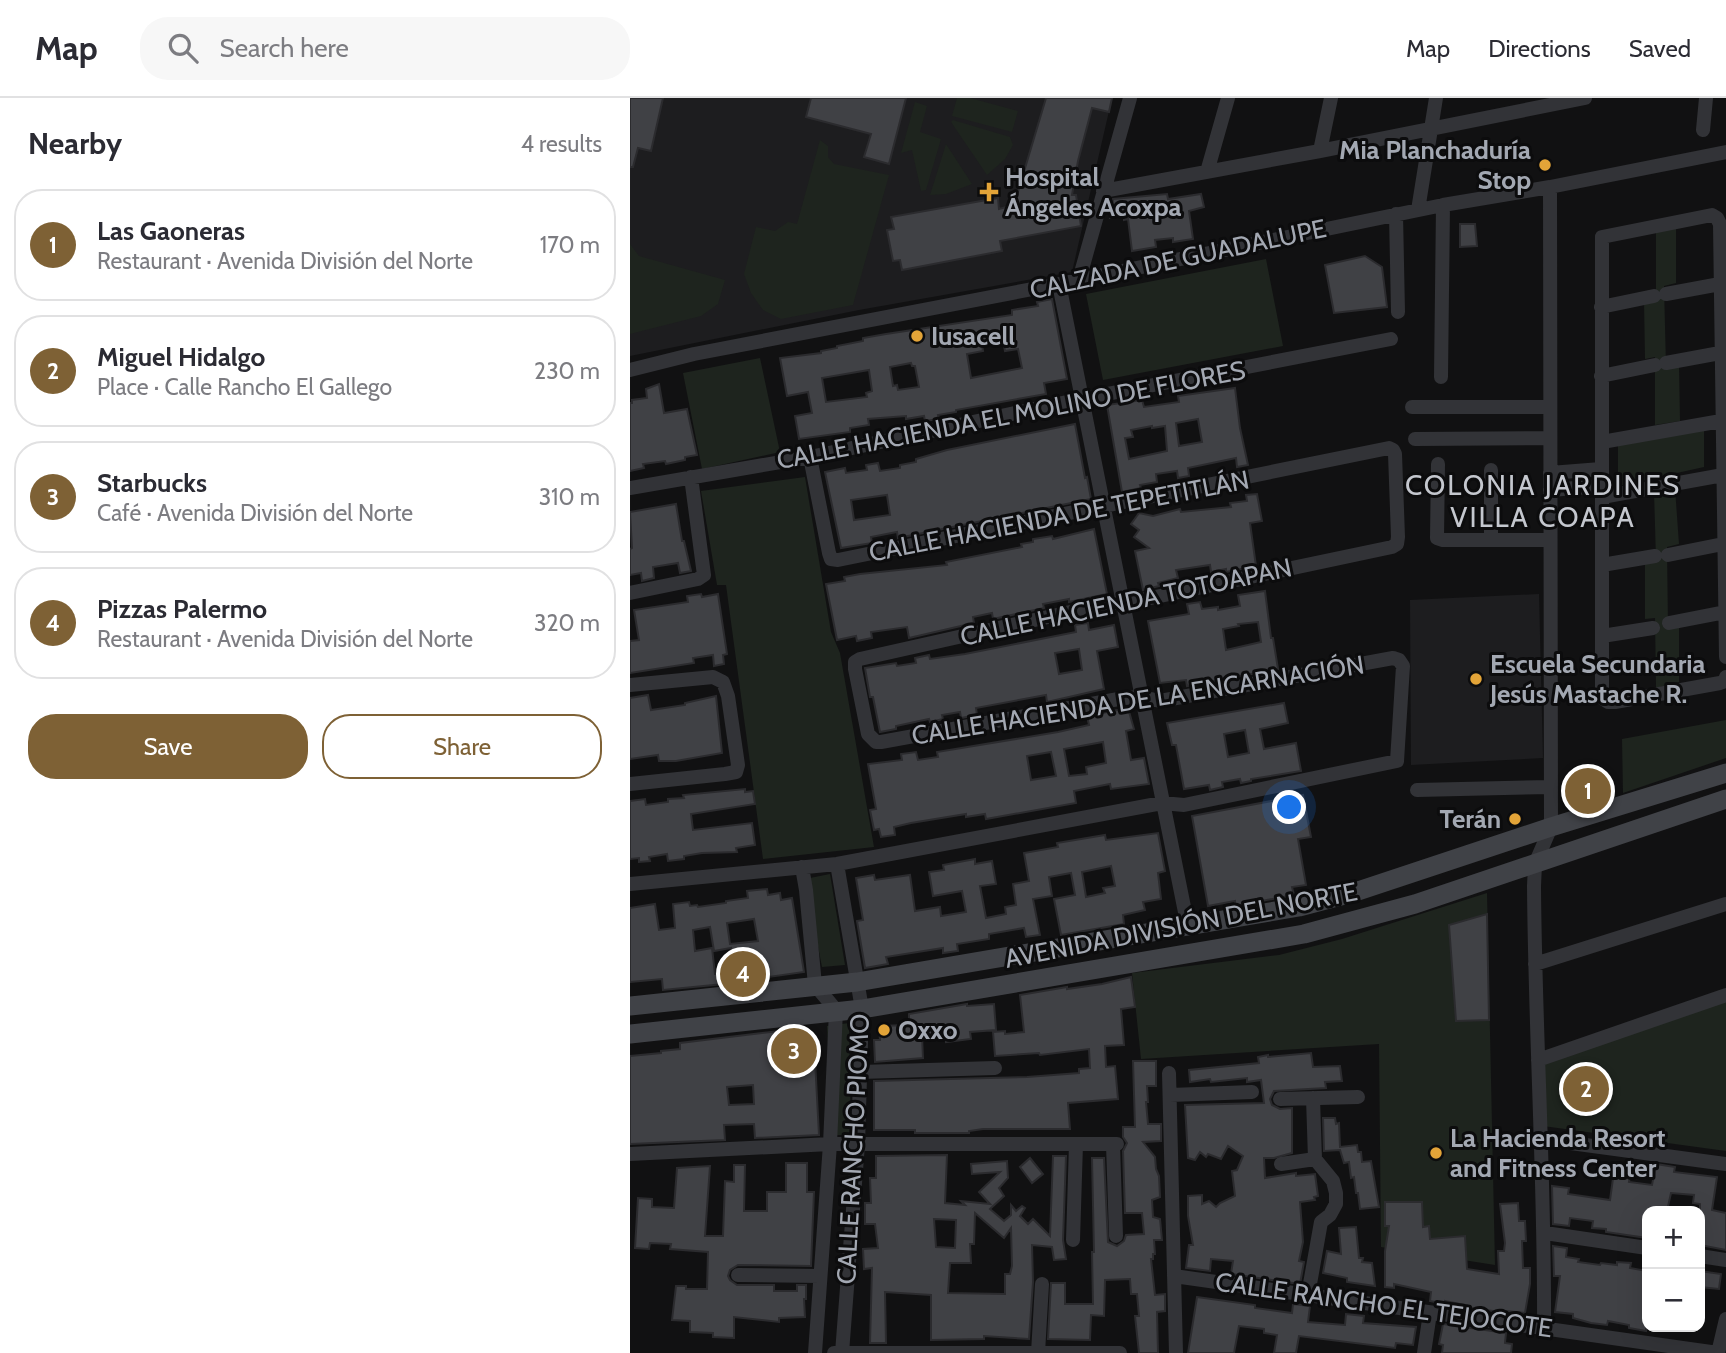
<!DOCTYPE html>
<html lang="en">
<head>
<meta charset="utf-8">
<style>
  :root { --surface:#fff; --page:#f7f7f7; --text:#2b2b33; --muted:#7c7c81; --line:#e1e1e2; --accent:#7e6135 }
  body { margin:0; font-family:Cabin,sans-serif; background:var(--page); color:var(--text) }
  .controls { position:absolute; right:21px; bottom:21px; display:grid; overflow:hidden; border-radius:14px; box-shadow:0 7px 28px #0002 }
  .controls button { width:63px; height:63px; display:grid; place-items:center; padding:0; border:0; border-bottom:2px solid var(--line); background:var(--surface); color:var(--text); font:35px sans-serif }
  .you { position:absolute; left:660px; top:710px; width:24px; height:24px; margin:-18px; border:5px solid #fff; border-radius:50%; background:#1a73e8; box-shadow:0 0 0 10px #1a73e833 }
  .badge { display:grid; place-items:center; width:46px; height:46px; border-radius:50%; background:var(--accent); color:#fff; font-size:23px; font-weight:700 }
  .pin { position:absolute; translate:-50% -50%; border:4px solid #fff; box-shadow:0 2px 7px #0006 }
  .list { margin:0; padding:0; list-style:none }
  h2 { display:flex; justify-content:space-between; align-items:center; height:91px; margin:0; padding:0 28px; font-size:30px }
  h2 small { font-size:23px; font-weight:400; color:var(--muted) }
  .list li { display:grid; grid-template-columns:46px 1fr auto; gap:21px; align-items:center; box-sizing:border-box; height:112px; margin:0 14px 14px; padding:0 14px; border:2px solid var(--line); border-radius:28px }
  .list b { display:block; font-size:26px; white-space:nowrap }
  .list p { margin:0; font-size:23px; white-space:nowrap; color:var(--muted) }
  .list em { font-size:23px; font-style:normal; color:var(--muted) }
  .actions { display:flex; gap:14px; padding:21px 28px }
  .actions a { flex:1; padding:16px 0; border:2px solid var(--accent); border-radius:28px; text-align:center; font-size:24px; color:var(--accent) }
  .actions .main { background:var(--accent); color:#fff }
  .icon { flex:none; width:38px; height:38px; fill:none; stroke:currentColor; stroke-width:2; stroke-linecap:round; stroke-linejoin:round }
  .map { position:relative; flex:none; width:1096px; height:1255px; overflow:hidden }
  header { display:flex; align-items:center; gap:42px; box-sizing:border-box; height:98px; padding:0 35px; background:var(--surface); border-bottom:2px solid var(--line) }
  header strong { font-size:33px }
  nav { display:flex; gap:38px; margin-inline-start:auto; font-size:24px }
  .search { width:490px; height:63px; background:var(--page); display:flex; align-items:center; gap:18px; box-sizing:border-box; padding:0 24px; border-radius:28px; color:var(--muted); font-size:26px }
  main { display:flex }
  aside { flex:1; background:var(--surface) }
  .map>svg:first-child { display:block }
  .built { fill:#1d1d1f }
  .green { fill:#1e241e }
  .building { fill:#404145; stroke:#2b2b2e; stroke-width:2; fill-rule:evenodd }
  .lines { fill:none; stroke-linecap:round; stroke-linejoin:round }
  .street { stroke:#323337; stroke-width:14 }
  .secondary { stroke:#404247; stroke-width:19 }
  .poi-dot { fill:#e3a438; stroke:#0c0c0d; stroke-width:2.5 }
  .labels { text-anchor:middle; stroke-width:6; stroke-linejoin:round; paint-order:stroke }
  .poi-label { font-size:26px; font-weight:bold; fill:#a3a8b2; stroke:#0c0c0d; text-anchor:start }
  .street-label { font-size:26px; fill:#a3a8b2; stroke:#0c0c0d }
  .neighbourhood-label { font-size:28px; letter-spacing:2px; fill:#c4c7ce; stroke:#0c0c0d }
</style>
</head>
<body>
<header>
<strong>Map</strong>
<div class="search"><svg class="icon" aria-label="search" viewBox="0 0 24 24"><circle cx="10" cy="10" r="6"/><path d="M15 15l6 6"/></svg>Search here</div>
<nav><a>Map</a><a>Directions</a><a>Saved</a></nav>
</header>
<main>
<aside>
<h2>Nearby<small>4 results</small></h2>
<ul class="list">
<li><span class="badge">1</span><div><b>Las Gaoneras</b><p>Restaurant · Avenida División del Norte</p></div><em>170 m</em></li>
<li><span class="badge">2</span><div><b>Miguel Hidalgo</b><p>Place · Calle Rancho El Gallego</p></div><em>230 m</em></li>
<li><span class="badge">3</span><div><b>Starbucks</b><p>Café · Avenida División del Norte</p></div><em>310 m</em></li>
<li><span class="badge">4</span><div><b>Pizzas Palermo</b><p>Restaurant · Avenida División del Norte</p></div><em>320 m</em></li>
</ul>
<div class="actions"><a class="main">Save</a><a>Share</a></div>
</aside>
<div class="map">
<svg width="1096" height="1255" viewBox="0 0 1096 1255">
  <rect width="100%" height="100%" fill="#111112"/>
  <!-- built -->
  <path class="built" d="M0 0H482L442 174 229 212 0 258Z
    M909 496 913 660 781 667 780 502Z"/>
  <!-- green -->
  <path class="green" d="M327 0H340L388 13 382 34 322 18Z
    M285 4 297 8 290 34 311 41 296 92 291 93 282 52 271 55Z
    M323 22 380 39 383 47 375 61 357 77 321 24Z
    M190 42 198 48V59L204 66 259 77 223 207 151 221 133 212 121 195 114 176 126 129 145 133 158 124 167 126Z
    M316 46 342 86 316 96 300 97Z
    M1046 127V185L1034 188 1036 268 1049 266 1050 323 1025 327V259L1015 261 1014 203 1026 201V132Z
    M0 146 9 158 95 182 88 206 71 218 0 236Z
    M636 161 653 248 473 282 456 196Z
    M130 260 150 354 72 371 53 275Z
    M1074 331V369L988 388V347Z
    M175 379 201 534 210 555 244 749 133 761 96 487H87L71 393Z
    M1045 390 1049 446 1037 449 1038 529 1049 527V584L1026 590 1025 520 1015 521V464L1026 461 1024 394Z
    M1096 622V660L993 695 992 641Z
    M200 776 215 867 192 869 175 781Z
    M857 795 865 1167 751 1149 749 946 511 961 502 875 649 857 712 841Z
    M1096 901V1053L913 1028 915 965Z
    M219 925 221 1037H203L197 928Z"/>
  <!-- building -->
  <path class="building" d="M0 0H33L21 53 8 50 3 69H0Z
    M181 0H276L259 66 234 59 241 36 176 19Z
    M416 0H482L479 14 462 10 448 63 442 97H446L451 128 370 143 372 153 272 172 270 162 263 163 257 132 264 131 261 119 368 100 369 111 384 107Z
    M537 96 538 101 571 96 574 109 559 113 563 141 543 144V140L525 142 526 149 502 153 498 121 494 122V117L480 120 483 101Z
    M830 126H845L847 148 830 149Z
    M735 158 752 169 757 209 704 215 695 167Z
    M422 201 437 281 414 285 416 296 326 312V314L308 317 309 321 295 323 294 318 276 321V318L238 321 239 327 220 330V334L169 341 165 318 182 315 178 294 157 298 150 260 191 255V253L207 250V248L233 243V240L256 236 382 217V212L408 208 407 204ZM373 243 375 253 388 251 392 270 341 280 337 256 353 253 352 247ZM281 265 282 268H285L289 289 268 292 267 287 263 288 260 269ZM239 272 242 293 236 295 237 299 196 304 192 280Z
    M29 286 34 315 57 311 67 357 55 359V362L36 366 35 363 13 366 14 370 0 373V305H2V302L17 300 16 291Z
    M605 290 610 330 618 367 607 369 606 360 558 370 559 378 548 380 547 373 526 376 527 384 510 387 511 390 492 394 477 307 512 302 514 309 549 304 548 298ZM568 321 572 344 549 348 546 325ZM522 328V330L535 328 537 353 499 361 495 340 503 339 501 332Z
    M445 326 455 380 457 379 461 401 268 440 267 434 241 439 242 445 211 450 195 374 215 370 216 375 237 372 236 367 248 365 250 373 270 370V367L286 364V361L317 352ZM257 397 260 417 224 422 221 402Z
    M627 396 632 423 620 425 626 468 596 474V471L581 474 580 467 546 472 548 480 528 485 529 488 513 492 505 453 519 450 504 439 509 432 501 426 509 415 523 418 550 411 551 414 601 409 600 405 617 403 616 397Z
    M46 406 52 443H54L61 473 50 475 48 465 23 469 24 480 12 483 11 475 0 477V451L2 450 0 414Z
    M464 431 477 496 439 504V501L413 506 414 510 363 521 362 515 343 519 344 525 279 540 277 529 241 534 242 540 227 543 226 538 207 542 196 486 215 483 214 479 230 476 317 467 316 464 392 449 391 446 403 444V441L422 438 423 441Z
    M635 493 641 540H643L648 571 557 588 556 582 530 585 518 523 559 516 557 506 570 504 572 511 588 509V512L610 508 608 497ZM628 524 631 544 596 552 593 531 609 528 608 526Z
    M71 496 72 499 88 496 97 556 93 557 94 566 84 568 83 557 63 560 64 565 0 575V543L9 542 4 512 58 504 57 498Z
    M458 525 459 532 484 527 488 549 467 553 474 591 417 604 416 597 346 610 347 617 331 620 330 614 312 617 313 621 300 624 299 621 266 628V631L250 634 243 599H240L235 570 266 565 267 568 286 565 285 560 299 557 300 561 335 556 446 534 445 527ZM449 551 452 572 429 576 425 555Z
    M18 597 21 612 55 607V605L86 598 92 655 46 663H29L28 657 0 661V600Z
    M654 605 658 625 630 631 634 651 666 645 671 673 621 681V683L611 685 610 681 592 684 593 689 580 692 579 687 554 691 546 647H542L537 625ZM615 632 619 655 598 659 594 636Z
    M498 610 504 631 496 633 501 662 514 660 519 686 481 691 480 686 444 693 446 705 356 721 355 716 336 719V716L281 725 264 729 265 737 251 739 249 731 244 732 240 712 246 711 238 666 272 662 271 656 286 654 288 662 308 659 307 654 428 634 459 627 457 618ZM473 644 476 665 456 669 457 676 439 678 434 651ZM421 654 426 678 401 682 397 658Z
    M115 691V694L123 693 125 706 61 716 63 732 122 725 125 747 106 750 107 754 72 755 54 758V761L38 763 37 756 19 759 20 763 9 764V760L0 761V703L15 701 16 707 38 704V701L54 700 53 697Z
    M673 697 681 739 668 741 676 787 662 789 664 797 610 807H605V803L578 808 562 718Z
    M528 735 535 773 528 775 531 801 513 804 515 812 493 817 494 826 431 837 424 801 445 797 441 775 419 779 422 798 403 801 410 837 396 839 394 830 359 836V841L327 846 328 853 313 855V850L256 859 258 866 235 870 227 823 233 822 226 780 244 777 245 782 280 777 285 813 310 809 311 818 336 814 332 793 303 798 299 774 314 772 313 767 345 761V766L362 763 366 786 350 788 356 820 376 816 375 809 386 807 383 786 399 783 394 755 428 749 427 745 475 737 476 742ZM481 768 485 788 473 790 475 795 456 799 452 774Z
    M137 791 138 797 150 795 151 802 162 800 174 874 139 879 138 874 134 875 130 870 104 875 101 850 84 853 80 829 63 832 65 853 82 850 85 876 103 874 104 885 33 892 32 881 0 884V810L25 806 29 832 45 830 43 806 59 804 60 808 67 807 68 809 96 805V803L118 800 117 793ZM124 821 128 843 100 846 97 825Z
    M857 816 859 922 826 923 819 827Z
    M501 879 505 909 491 911 494 947 475 948 476 969 485 968 488 1001 438 1005 440 1031H353L339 1033V1035H285V1032H244V983L397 979 449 975V971L460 970 459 951 410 957 409 955 365 958 363 934 375 933V936L394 934 390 897 437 889V891L472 886Z
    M337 906V908L364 906 366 932 340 934 341 941 316 944V936L292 938 293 960 245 964 244 942H250L249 928 279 927V916Z
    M149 933 150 943H184L189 1037 125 1040 124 1026 94 1027 95 1042 0 1046V958L31 955V953L50 951V945ZM123 987 124 1006 99 1007 97 989Z
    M681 955 683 969 710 968 712 983 695 984 696 990 644 993 640 1001 642 1007 650 1011 662 1010V1055L644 1060H634L635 1080 666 1075V1078L685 1076 688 1098 684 1099 685 1102 670 1104 673 1144 669 1163 674 1164 670 1186 601 1176 603 1163 581 1161 580 1173 556 1170 559 1147H563L558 1118V1098L572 1097V1106L579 1103 586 1109 590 1105 605 1098 602 1073 607 1072 613 1058 598 1048 591 1061 578 1056 576 1059 570 1054 565 1062 558 1060 555 1007 634 1005 631 982 617 984V980L581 984 580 981 560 984 559 972 629 965 628 959 638 957V959Z
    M503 963H526V988H517L518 1004H516L518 1026H531V1043L513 1044 525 1059 526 1071 529 1078 530 1099 522 1102 523 1119 530 1121 532 1142H524L525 1156H523V1161H521L525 1197 535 1196V1213L527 1214 528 1255H509L505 1218H509L507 1196H501L500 1181 475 1182 474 1218 461 1217 460 1242 418 1241 421 1185H435V1206H463L462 1154H464L462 1060H474L478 1144 487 1148 494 1143 496 1137 514 1136 512 1115H495L493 1053 497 1045 493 1039V1029H505Z
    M693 1020H705L706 1026 709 1025 710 1049 727 1047 728 1054H731L732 1064 741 1063 749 1109 730 1111 728 1095H726L724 1079 721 1080 719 1064 714 1065 710 1052 694 1053Z
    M317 1057 315 1105 335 1107 331 1103 360 1106 349 1094 370 1074 342 1076 341 1066 377 1063 378 1080 369 1090 374 1098 360 1111 374 1123 381 1117V1107L386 1113 392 1108 395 1110 390 1118 398 1126 403 1121 420 1138 423 1058H436L433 1142 436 1161 424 1162 422 1149 402 1147 403 1184 399 1241 354 1238V1241L301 1242V1197L255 1194 256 1245H240L242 1170 234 1171 233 1151 248 1150 245 1126H235V1105H241L240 1080H246V1058ZM345 1115 374 1140 381 1130 382 1168 380 1176H375V1196L318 1195 320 1165H341L340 1146H344ZM304 1121 326 1122 325 1150 306 1149Z
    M400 1060 413 1076 402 1085 390 1069Z
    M156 1065H177V1094H184L181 1168 108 1167 100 1172 98 1178 100 1182 107 1187H144V1193H167V1187H176V1201H174L175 1219 149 1220V1224L104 1219V1240L83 1239V1235L60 1234V1223L42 1222 46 1188H56V1191H77L78 1154 40 1151 41 1146 20 1145 19 1151 5 1150 8 1100 22 1101V1109L44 1110 47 1070 80 1068 75 1138H93L95 1083 104 1084V1067H115L114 1113H137V1094H156Z
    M985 1066 1002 1068 999 1084 1022 1087 1026 1066 1045 1069 1044 1074 1087 1079 1082 1112 1096 1115V1152L1070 1147V1106L1063 1105 1064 1097 1041 1095 1037 1113H1017V1140L976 1134V1131L962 1130 963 1123 940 1120 939 1128 923 1126 922 1088 939 1090 938 1096 980 1102Z
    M755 1104H792L793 1129 799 1128 800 1141 835 1138 837 1171 869 1176 868 1153H874L875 1145 870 1106 888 1105 889 1123H895L896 1143H892L893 1170H900V1186L895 1215 877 1213V1215L835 1209V1207L815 1203V1206L800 1203 801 1194 764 1186V1190L755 1189V1153L759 1128H755Z
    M726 1129 729 1160H733L732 1164 742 1165 745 1188 717 1184V1180L693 1175 697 1153 711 1156 709 1130Z
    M923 1148 937 1150 936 1159 949 1161 948 1164 970 1167 971 1165 987 1167V1164L1001 1165 1000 1170 1017 1173 1016 1233 999 1230V1227L978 1223 977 1227 961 1225 943 1220V1216L925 1214 930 1178H924Z
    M1070 1173 1091 1176 1089 1191 1070 1189Z
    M567 1199 625 1207V1210L662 1215 663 1206 680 1208 678 1224 715 1227 716 1216 734 1218 733 1225 786 1229 783 1247 766 1245 765 1250 669 1238 666 1255H644L647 1237 634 1235V1231L609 1228 604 1255H558Z
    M813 1226 876 1235 875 1245 882 1246 881 1255H812L813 1247 809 1246Z"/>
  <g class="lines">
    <!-- street -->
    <path class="street" d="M1073 32 1076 0
      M690 53 701 0
      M577 74 598 0
      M473 93 690 53 955 0
      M788 112 806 0
      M766 116 768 214
      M449 182 500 0
      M429 186 558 829
      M1036 196 1090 186
      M971 209 1024 198
      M1036 265 1090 255
      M0 272 64 256 429 186 813 107 920 89 1096 54
      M971 278 1025 267
      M811 279 813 107
      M782 309H920
      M785 341 920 340
      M972 344 1091 323
      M808 366 807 440 813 442H920
      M920 375 971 371
      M0 390 180 359 451 301 761 241
      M920 392 972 388
      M972 399 1093 377
      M861 442V372
      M1038 457 1093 446
      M972 467 1025 458
      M0 495 68 481 74 477 61 379
      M1039 525 1095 514
      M972 538 1023 530
      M1096 559 1090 126 1087 120 1082 117 972 139V600L978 604H985L1090 585 1095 583 1096 579
      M0 587 83 579 93 584 98 598 108 667 106 674 95 676 0 686
      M787 692 920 689
      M207 766 232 911 228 1046 212 1255
      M172 769 176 792 185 887 206 912 200 1046 185 1255
      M0 786 207 766 532 705 554 707 767 663 773 568 769 562 763 560 530 603 512 599 494 600 251 644H246L238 636 225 571V564L230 561 476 506 511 502 762 449 767 446 768 439 765 356 763 352 759 350 208 462 201 461 199 455 180 359
      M905 866 1096 806
      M908 962 1096 897
      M230 974 365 970
      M539 975 546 1255
      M540 997 622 994
      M650 1001 728 999
      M911 1041 1096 1066
      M483 1046 486 1138
      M0 1056 200 1046H487
      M651 1066 685 1061
      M915 1135 1017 1150
      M443 1142 446 1046
      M1070 1158 1096 1162
      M108 1177 190 1178
      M544 1178 1088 1255
      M678 1197 691 1124 700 1117 706 1106V1095L703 1083 685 1061 683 1000
      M914 1229C915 1082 905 935 904 788L905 766 921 729 920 89
      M204 1255H490
      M408 1255 412 1186
      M794 1255 800 1215
      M1088 1255 1096 1221"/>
    <!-- secondary -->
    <path class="secondary" d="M0 908 227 884 669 809 722 795 921 729 1096 675
      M0 936 232 911 674 836 785 806 1096 701"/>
  </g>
  <!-- markers -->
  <g class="poi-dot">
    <circle cx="915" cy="67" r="7"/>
    <path d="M355.5 83.5h7v7h7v7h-7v7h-7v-7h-7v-7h7z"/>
    <circle cx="287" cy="238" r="7"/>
    <circle cx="846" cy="581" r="7"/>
    <circle cx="885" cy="721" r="7"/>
    <circle cx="254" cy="932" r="7"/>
    <circle cx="806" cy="1055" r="7"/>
  </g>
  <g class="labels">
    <!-- poi labels -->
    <g class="poi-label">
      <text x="901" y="61" text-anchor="end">Mia Planchaduría<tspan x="901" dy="30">Stop</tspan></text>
      <text x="375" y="88">Hospital<tspan x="375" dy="30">Ángeles Acoxpa</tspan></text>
      <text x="301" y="247">Iusacell</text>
      <text x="860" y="575">Escuela Secundaria<tspan x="860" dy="30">Jesús Mastache R.</tspan></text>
      <text x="871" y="730" text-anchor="end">Terán</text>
      <text x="268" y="941">Oxxo</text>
      <text x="820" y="1049">La Hacienda Resort<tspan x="820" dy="30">and Fitness Center</tspan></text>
    </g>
    <!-- street labels -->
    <g class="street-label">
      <text transform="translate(548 161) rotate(-12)" y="9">CALZADA DE GUADALUPE</text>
      <text transform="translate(381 317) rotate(-11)" y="9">CALLE HACIENDA EL MOLINO DE FLORES</text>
      <text transform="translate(429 418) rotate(-11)" y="9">CALLE HACIENDA DE TEPETITLÁN</text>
      <text transform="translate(496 504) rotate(-12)" y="9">CALLE HACIENDA TOTOAPAN</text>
      <text transform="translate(508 602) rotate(-9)" y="9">CALLE HACIENDA DE LA ENCARNACIÓN</text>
      <text transform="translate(551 827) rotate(-11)" y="9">AVENIDA DIVISIÓN DEL NORTE</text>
      <text transform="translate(223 1051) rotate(-87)" y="9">CALLE RANCHO PIOMO</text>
      <text transform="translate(754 1207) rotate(8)" y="9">CALLE RANCHO EL TEJOCOTE</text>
    </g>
    <!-- neighbourhood labels -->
    <g class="neighbourhood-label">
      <text x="913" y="397">COLONIA JARDINES<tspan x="913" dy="32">VILLA COAPA</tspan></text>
    </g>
  </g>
</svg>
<div class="controls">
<button>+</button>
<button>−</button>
</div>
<div class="you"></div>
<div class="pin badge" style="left:958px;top:693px">1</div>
<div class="pin badge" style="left:956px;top:991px">2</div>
<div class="pin badge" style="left:164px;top:953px">3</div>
<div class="pin badge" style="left:113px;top:876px">4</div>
</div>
</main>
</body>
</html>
